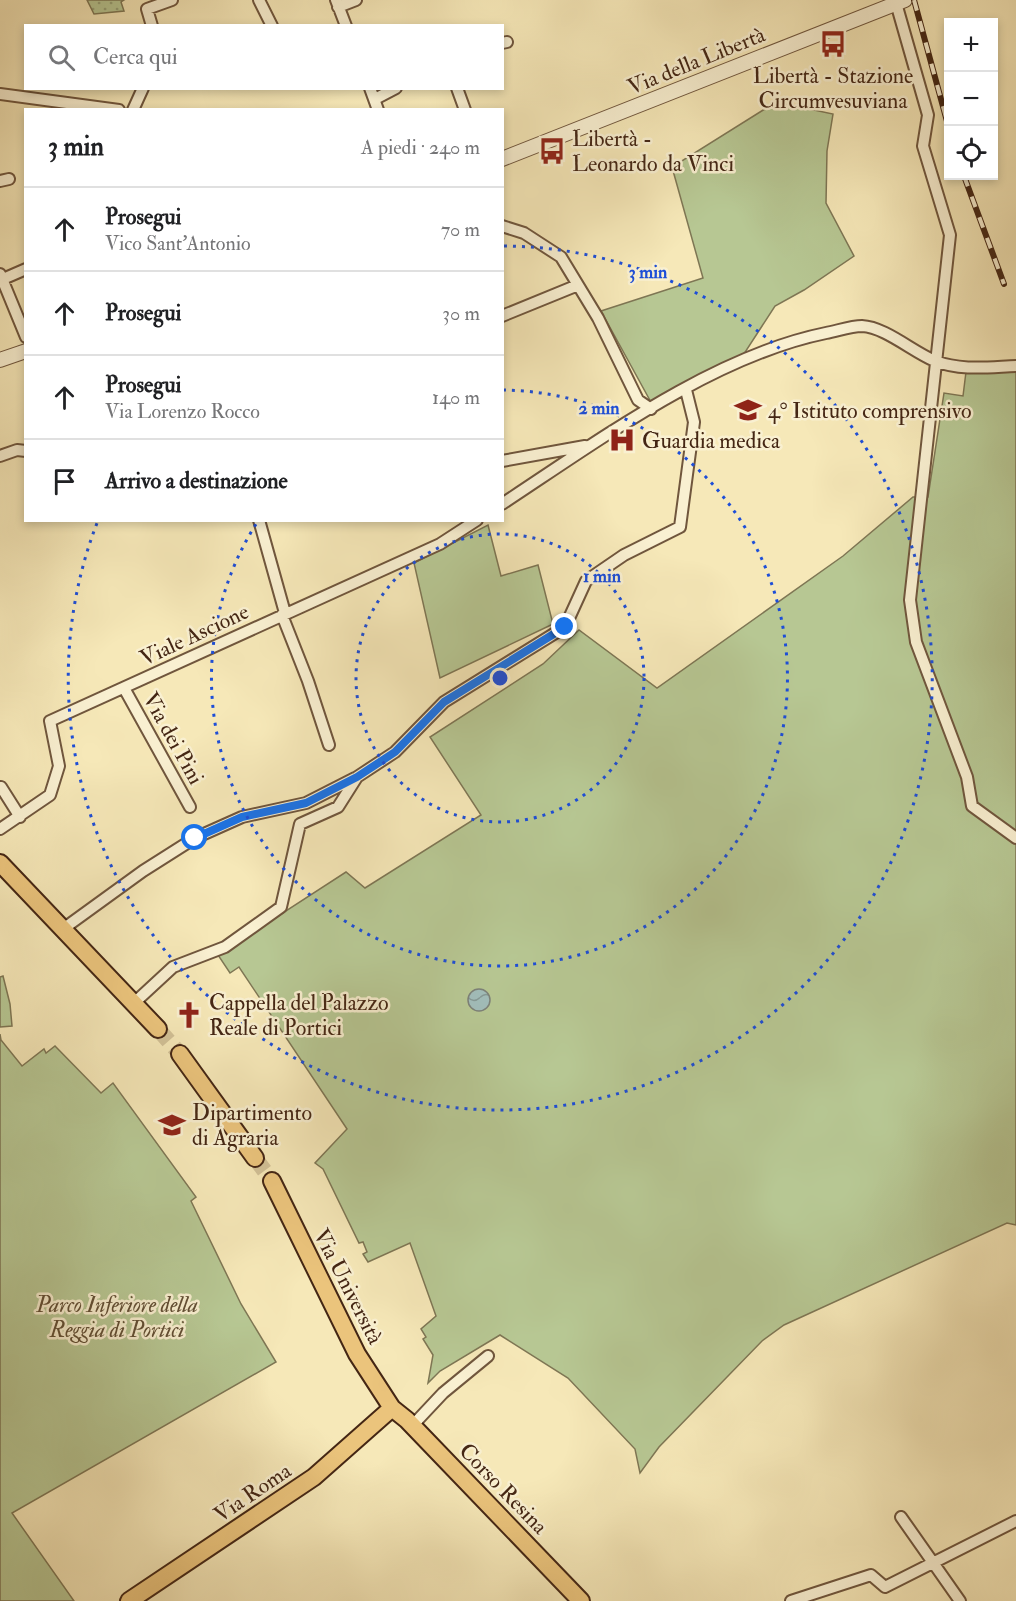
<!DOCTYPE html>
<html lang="it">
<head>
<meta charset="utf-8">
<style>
  :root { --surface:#fff; --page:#f6f6f6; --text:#202124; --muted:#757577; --line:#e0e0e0 }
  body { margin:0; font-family:"IM FELL Double Pica",serif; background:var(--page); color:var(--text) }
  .controls { position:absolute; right:18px; top:18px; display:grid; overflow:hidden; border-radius:0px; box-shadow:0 3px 9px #0003 }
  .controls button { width:54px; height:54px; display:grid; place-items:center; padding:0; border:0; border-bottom:2px solid var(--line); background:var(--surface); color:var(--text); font:30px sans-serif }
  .stop { position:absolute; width:18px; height:18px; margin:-14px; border:4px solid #1a73e8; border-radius:50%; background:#fff }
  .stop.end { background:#1a73e8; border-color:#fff; box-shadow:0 2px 6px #0008 }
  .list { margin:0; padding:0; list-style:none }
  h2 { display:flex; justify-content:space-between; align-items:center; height:78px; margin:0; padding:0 24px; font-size:26px }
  h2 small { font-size:20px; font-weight:400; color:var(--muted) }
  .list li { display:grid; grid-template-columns:39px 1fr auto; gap:18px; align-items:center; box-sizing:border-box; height:84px; padding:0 24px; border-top:2px solid var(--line) }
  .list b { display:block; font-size:22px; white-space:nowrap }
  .list p { margin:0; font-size:20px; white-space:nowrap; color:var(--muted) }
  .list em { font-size:20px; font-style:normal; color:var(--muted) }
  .icon { flex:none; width:33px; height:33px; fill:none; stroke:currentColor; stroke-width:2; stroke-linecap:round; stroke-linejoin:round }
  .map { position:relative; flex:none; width:1016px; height:1601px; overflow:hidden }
  .search { position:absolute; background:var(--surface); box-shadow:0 3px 9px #0003; left:24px; top:24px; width:480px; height:66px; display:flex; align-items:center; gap:15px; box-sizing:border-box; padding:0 21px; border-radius:0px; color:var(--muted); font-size:22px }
  .panel { position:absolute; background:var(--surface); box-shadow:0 3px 9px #0003; left:24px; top:108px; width:480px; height:414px; border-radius:0px }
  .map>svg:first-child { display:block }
  .green { fill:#b7c793; stroke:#7e7654; stroke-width:1.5 }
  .garden { fill:url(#garden-dots); stroke:#7e7654; stroke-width:1.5 }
  .water { fill:url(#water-waves); stroke:#7c8178; stroke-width:1.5 }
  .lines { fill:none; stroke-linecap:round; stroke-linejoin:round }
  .primary-tunnel { stroke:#d2c197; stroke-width:16; stroke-dasharray:16 8; stroke-linecap:butt }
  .minor-casing { stroke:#70563d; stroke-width:14 }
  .tertiary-casing { stroke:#70563d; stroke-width:16 }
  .primary-casing { stroke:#442614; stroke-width:20 }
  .minor { stroke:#f9f0d1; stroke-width:10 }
  .tertiary { stroke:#f9f0d1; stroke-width:14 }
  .primary { stroke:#ebc47c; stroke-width:16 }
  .rail-casing { stroke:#442614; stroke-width:6 }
  .rail { stroke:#f9f0d1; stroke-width:4; stroke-dasharray:11; stroke-linecap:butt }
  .route { stroke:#1a73e8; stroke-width:8 }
  .ring { fill:none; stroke:#1d4ed8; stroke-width:3; stroke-dasharray:3 6 }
  .labels { text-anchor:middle; stroke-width:5; stroke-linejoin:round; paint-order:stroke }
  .street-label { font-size:22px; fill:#442614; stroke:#f9f0d1 }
  .poi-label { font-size:22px; fill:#442614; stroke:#f9f0d1; text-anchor:start }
  .park-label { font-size:22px; font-style:italic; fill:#614e34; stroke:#f9f0d1 }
  .centre { fill:#1d4ed8; stroke:#f9f0d1; stroke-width:3 }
  .ring-label { font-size:18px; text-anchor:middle; font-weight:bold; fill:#1d4ed8; stroke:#f9f0d1; stroke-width:5; stroke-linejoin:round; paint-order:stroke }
</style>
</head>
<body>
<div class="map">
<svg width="1016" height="1601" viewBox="0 0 1016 1601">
  <defs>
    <pattern id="garden-dots" width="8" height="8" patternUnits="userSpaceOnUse" patternTransform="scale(1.5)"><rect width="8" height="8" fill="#b7c793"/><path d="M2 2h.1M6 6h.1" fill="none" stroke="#96a177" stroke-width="1.8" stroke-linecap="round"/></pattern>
    <pattern id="water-waves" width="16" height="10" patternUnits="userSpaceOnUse" patternTransform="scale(1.5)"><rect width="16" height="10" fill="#a1bdba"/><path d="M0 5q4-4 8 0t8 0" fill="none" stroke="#859996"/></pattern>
  </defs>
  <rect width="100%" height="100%" fill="#f6e8b8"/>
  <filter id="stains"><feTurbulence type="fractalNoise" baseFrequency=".00333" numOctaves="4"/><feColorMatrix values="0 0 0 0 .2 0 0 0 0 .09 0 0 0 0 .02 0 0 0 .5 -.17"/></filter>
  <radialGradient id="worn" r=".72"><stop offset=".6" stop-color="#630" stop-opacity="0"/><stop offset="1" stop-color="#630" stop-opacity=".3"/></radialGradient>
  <!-- green -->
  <path class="green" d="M776 102 833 114 827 151 826 203 854 256 804 290 775 306 742 357 652 404 601 311 703 278 672 167Z
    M1016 370V1225L1007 1223 784 1325 762 1341 659 1447 640 1473 635 1449 568 1378 500 1335 440 1371 428 1383 433 1355 423 1339 426 1337 421 1329 436 1316 410 1243 368 1262 363 1254 367 1252 363 1242 359 1243 323 1169 315 1163 347 1129 239 967 230 973 218 955 346 872 365 888 481 815 430 737 543 664 579 630 657 688 843 556 913 497H928L944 393 963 396 966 372Z
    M488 525 501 576 538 565 553 624 440 678 414 563Z
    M3 976 10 1004 12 1026 0 1027V977Z
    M0 1034 1 1040 22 1066 44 1049 46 1053 55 1046 101 1093 113 1083 196 1197 191 1201 241 1304 276 1362 12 1513 74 1601H0Z"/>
  <!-- garden -->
  <path class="garden" d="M87 0H124L121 2 124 11 94 14Z"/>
  <!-- water -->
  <path class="water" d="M468 1000a11 11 0 1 1 22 0a11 11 0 1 1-22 0Z"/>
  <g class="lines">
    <!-- primary-tunnel -->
    <path class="primary-tunnel" d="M158 1029 180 1054
      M255 1158 272 1181"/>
    <defs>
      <path id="minor" d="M259 0 272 26
        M336 0 346 26
        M896 3 928 115 923 146 950 235 910 600 916 642 967 777 972 806 1016 838
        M338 7 356 0
        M152 26 147 9 172 0
        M502 43 507 42
        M370 88 378 110
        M457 88 465 110
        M0 94 119 110
        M375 99 396 88
        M133 110 143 88
        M0 181 9 179
        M502 226 524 233 561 257 598 318 638 400 651 409
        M0 274 26 337
        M3 279 26 269
        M502 316 578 285
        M0 456 17 450 26 451
        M502 461 585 446
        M502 504C598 441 713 356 826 333 837 331 851 326 862 326 885 327 913 352 935 361 961 371 989 367 1016 366
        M259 520 285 613
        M282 615 308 681 329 745
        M124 688 190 807
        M1 787 20 817
        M0 829 50 795 59 766 50 721 440 544 477 520
        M63 929 143 871 195 838 242 817 306 803 355 778
        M133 1004 173 967 225 947 281 907 300 824 338 807 357 777 395 752 444 702 565 627 586 581 624 555 680 527 694 422 686 390
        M412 1426 443 1393 488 1356
        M901 1517 960 1601
        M791 1601 871 1575 885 1587 1016 1521"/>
      <path id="tertiary" d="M502 159 905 0
        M0 360 26 351"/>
      <path id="primary" d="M0 863 158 1029
        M180 1054 255 1158
        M272 1181 357 1354 392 1408 407 1420 581 1601
        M129 1601 314 1477 392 1408"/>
    </defs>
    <!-- minor casing -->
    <use href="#minor" class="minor-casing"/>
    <!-- tertiary casing -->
    <use href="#tertiary" class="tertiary-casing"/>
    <!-- primary casing -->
    <use href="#primary" class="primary-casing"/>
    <!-- minor -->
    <use href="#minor" class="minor"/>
    <!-- tertiary -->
    <use href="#tertiary" class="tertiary"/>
    <!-- primary -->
    <use href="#primary" class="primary"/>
    <defs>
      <path id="rail" d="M914 0 948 125
        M964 176 1004 284"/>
    </defs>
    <!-- rail casing -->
    <use href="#rail" class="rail-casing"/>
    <!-- rail -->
    <use href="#rail" class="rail"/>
  </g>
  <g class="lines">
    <!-- route -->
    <path class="route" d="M195 838 242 817 306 803 357 777 395 752 444 702 565 627"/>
  </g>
  <!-- distance rings -->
  <g class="ring">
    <circle cx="500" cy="678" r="144"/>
    <path d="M503 390A288 288 0 1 1 258 521"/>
    <path d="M504 246A432 432 0 1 1 97 523"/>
  </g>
  <!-- icons -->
  <defs>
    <symbol id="bus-bare" viewBox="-9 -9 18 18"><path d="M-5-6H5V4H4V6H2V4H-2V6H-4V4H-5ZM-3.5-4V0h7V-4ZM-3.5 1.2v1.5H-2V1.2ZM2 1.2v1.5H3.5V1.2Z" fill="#8f2418" stroke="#f9f0d1" stroke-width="2.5" paint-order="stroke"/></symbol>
    <symbol id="school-bare" viewBox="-9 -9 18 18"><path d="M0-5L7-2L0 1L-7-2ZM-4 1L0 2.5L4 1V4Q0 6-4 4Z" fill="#8f2418" stroke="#f9f0d1" stroke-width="2.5" paint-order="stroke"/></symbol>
    <symbol id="hospital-bare" viewBox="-9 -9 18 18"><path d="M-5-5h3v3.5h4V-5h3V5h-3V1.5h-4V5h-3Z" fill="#8f2418" stroke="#f9f0d1" stroke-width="2.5" paint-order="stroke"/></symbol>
    <symbol id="church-bare" viewBox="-9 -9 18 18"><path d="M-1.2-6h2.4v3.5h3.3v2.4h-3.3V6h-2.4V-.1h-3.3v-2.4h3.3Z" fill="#8f2418" stroke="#f9f0d1" stroke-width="2.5" paint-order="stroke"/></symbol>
    <symbol id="university-bare" viewBox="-9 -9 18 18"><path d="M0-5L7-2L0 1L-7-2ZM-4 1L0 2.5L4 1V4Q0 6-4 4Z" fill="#8f2418" stroke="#f9f0d1" stroke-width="2.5" paint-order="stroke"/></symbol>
  </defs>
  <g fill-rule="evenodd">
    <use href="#bus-bare" x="814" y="25" width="38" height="38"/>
    <use href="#bus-bare" x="533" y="132" width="38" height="38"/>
    <use href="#school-bare" x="729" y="391" width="38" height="38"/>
    <use href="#hospital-bare" x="603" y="421" width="38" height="38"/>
    <use href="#church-bare" x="170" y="996" width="38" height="38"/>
    <use href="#university-bare" x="153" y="1106" width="38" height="38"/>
  </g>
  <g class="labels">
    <!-- street labels -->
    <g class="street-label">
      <text transform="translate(696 60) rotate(-22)" y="8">Via della Libertà</text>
      <text transform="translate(194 634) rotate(-25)" y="8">Viale Ascione</text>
      <text transform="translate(174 738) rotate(61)" y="8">Via dei Pini</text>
      <text transform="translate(349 1286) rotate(63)" y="8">Via Università</text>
      <text transform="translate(504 1488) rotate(46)" y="8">Corso Resina</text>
      <text transform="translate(252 1492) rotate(-34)" y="8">Via Roma</text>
    </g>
    <!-- poi labels -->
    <g class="poi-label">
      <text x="833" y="83" text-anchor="middle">Libertà - Stazione<tspan x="833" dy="25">Circumvesuviana</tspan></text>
      <text x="572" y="146">Libertà -<tspan x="572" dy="25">Leonardo da Vinci</tspan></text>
      <text x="768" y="418">4° Istituto comprensivo</text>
      <text x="642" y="448">Guardia medica</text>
      <text x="209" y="1010">Cappella del Palazzo<tspan x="209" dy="25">Reale di Portici</tspan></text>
      <text x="192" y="1120">Dipartimento<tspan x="192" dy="25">di Agraria</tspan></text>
    </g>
    <!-- park labels -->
    <g class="park-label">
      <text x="117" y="1312">Parco Inferiore della<tspan x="117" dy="25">Reggia di Portici</tspan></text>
    </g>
  </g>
  <circle cx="500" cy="678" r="9" class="centre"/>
  <g class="ring-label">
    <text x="648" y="278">3 min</text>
    <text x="599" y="414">2 min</text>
    <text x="602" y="582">1 min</text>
  </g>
  <rect width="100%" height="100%" filter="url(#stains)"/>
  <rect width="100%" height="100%" fill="url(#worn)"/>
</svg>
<div class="controls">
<button>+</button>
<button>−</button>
<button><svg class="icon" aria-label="locate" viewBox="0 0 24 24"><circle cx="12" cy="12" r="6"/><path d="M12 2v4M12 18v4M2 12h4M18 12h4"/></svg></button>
</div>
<div class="stop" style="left:195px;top:838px"></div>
<div class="stop end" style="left:565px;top:627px"></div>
<div class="search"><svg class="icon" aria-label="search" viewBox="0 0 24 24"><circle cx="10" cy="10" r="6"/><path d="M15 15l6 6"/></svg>Cerca qui</div>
<section class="panel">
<h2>3 min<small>A piedi · 240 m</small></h2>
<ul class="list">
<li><svg class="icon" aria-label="ahead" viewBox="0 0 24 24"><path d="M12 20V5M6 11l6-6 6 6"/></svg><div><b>Prosegui</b><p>Vico Sant'Antonio</p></div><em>70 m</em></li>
<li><svg class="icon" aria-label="ahead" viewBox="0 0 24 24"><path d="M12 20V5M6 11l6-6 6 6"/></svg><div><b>Prosegui</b></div><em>30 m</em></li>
<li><svg class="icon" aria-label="ahead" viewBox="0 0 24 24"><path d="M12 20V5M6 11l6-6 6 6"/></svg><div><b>Prosegui</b><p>Via Lorenzo Rocco</p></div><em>140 m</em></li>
<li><svg class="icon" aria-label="arrive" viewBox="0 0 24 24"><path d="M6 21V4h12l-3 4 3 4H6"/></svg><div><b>Arrivo a destinazione</b></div></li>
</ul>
</section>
</div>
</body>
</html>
